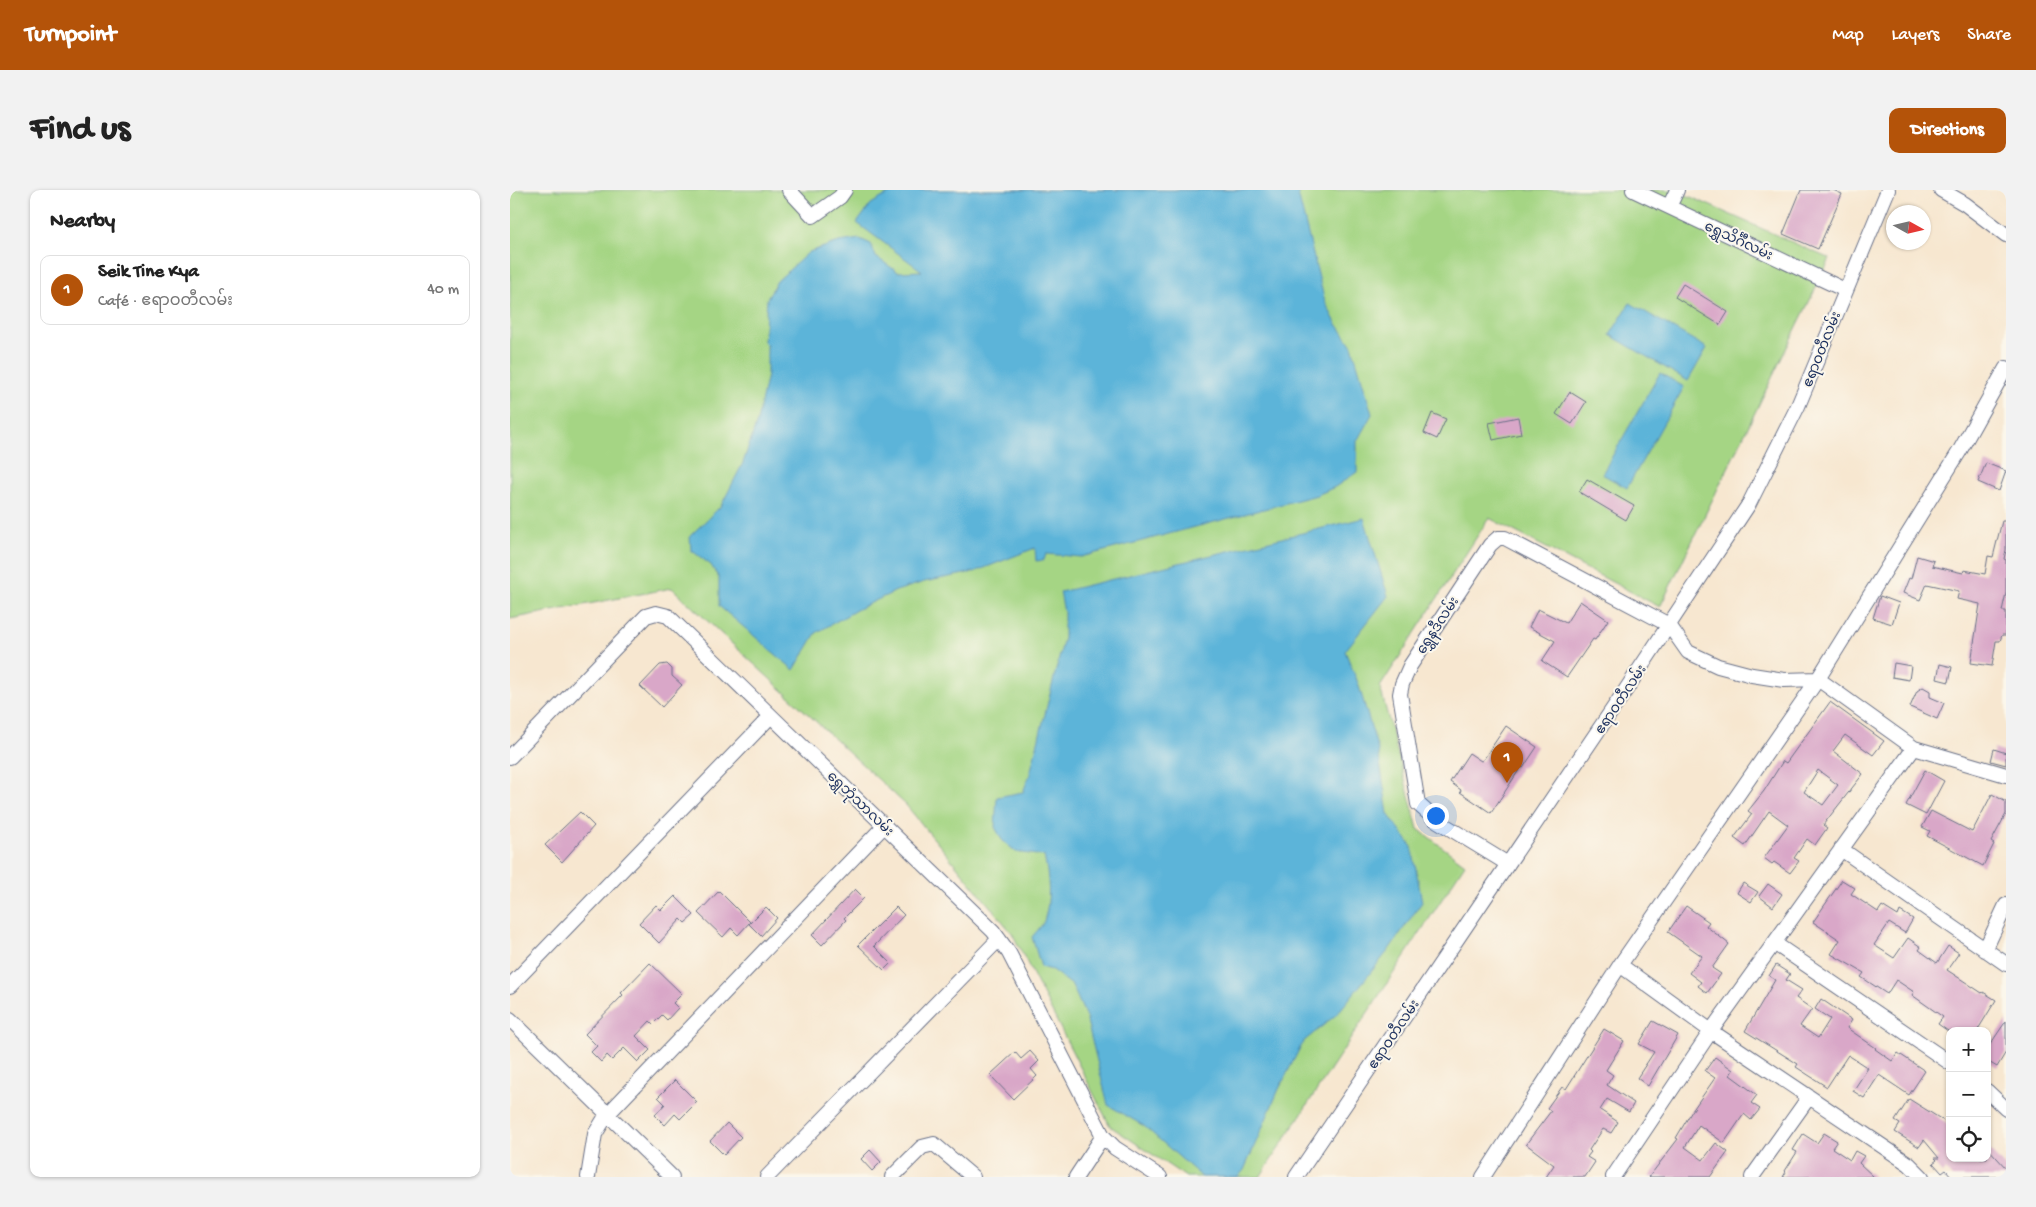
<!DOCTYPE html>
<html lang="en">
<head>
<meta charset="utf-8">
<style>
  :root { --surface:#fff; --page:#f2f2f2; --text:#222; --muted:#767676; --line:#e0e0e0; --accent:#b45309 }
  body { margin:0; font-family:"Gochi Hand","Noto Sans Myanmar",sans-serif; background:var(--page); color:var(--text) }
  .controls { position:absolute; right:15px; bottom:15px; display:grid; overflow:hidden; border-radius:10px; box-shadow:0 1px 4px #0004 }
  .controls button { width:45px; height:45px; display:grid; place-items:center; padding:0; border:0; border-bottom:1px solid var(--line); background:var(--surface); color:var(--text); font:25px sans-serif }
  .compass { position:absolute; left:1376px; top:15px; width:45px; height:45px; border-radius:50%; background:var(--surface); box-shadow:0 1px 4px #0004; rotate:98deg }
  .you { position:absolute; left:925px; top:625px; width:18px; height:18px; margin:-12px; border:4px solid #fff; border-radius:50%; background:#1a73e8; box-shadow:0 0 0 8px #1a73e833 }
  .badge { display:grid; place-items:center; width:32px; height:32px; border-radius:50%; background:var(--accent); color:#fff; font-size:16px; font-weight:700 }
  .pin { position:absolute; translate:-50% -41px; filter:drop-shadow(0 1px 2px #0008) }
  .pin::after { content:''; position:absolute; top:26px; width:18px; height:15px; background:inherit; clip-path:polygon(0 0,100% 0,50% 100%) }
  .list { margin:0; padding:0; list-style:none }
  h2 { display:flex; justify-content:space-between; align-items:center; height:65px; margin:0; padding:0 20px; font-size:21px }
  h2 small { font-size:16px; font-weight:400; color:var(--muted) }
  .list li { display:grid; grid-template-columns:32px 1fr auto; gap:15px; align-items:center; box-sizing:border-box; height:70px; margin:0 10px 10px; padding:0 10px; border:1px solid var(--line); border-radius:10px }
  .list b { display:block; font-size:19px; white-space:nowrap }
  .list p { margin:0; font-size:16px; white-space:nowrap; color:var(--muted) }
  .list em { font-size:16px; font-style:normal; color:var(--muted) }
  .icon { flex:none; width:28px; height:28px; fill:none; stroke:currentColor; stroke-width:2; stroke-linecap:round; stroke-linejoin:round }
  .map { position:relative; flex:none; width:1496px; height:987px; overflow:hidden; border-radius:10px }
  header { display:flex; align-items:center; gap:30px; box-sizing:border-box; height:70px; padding:0 25px; background:var(--accent); color:#fff }
  header strong { font-size:24px }
  nav { display:flex; gap:28px; margin-inline-start:auto; font-size:18px }
  .intro { display:flex; align-items:center; justify-content:space-between; box-sizing:border-box; height:120px; padding:0 30px }
  h1 { margin:0; font-size:35px }
  .button { padding:12px 22px; border-radius:10px; background:var(--accent); color:#fff; font-size:18px; font-weight:700 }
  main { display:flex; gap:30px; padding:0 30px }
  aside { flex:1; background:var(--surface); border-radius:10px; box-shadow:0 1px 4px #0004 }
  .map>svg:first-child { display:block }
  .green { fill:#a5d584; stroke:#608271 }
  .water { fill:#5cb4d9; stroke:#3c729c }
  .building { fill:#d9a7c8; fill-rule:evenodd }
  .lines { fill:none; stroke-linecap:round; stroke-linejoin:round }
  .minor-casing { stroke:#686f86; stroke-width:16 }
  .minor { stroke:#fff; stroke-width:14 }
  .labels { text-anchor:middle; stroke-width:4; stroke-linejoin:round; paint-order:stroke }
  .street-label { font-size:14px; fill:#1b2f5e; stroke:#fbf7ec }
</style>
</head>
<body>
<header>
<strong>Turnpoint</strong>
<nav><a>Map</a><a>Layers</a><a>Share</a></nav>
</header>
<div class="intro"><h1>Find us</h1><a class="button">Directions</a></div>
<main>
<aside>
<h2>Nearby<small></small></h2>
<ul class="list">
<li><span class="badge">1</span><div><b>Seik Tine Kya</b><p>Café · ဧရာဝတီလမ်း</p></div><em>40 m</em></li>
</ul>
</aside>
<div class="map">
<svg width="1496" height="987" viewBox="0 0 1496 987">
  <rect width="100%" height="100%" fill="#fbf7ec"/>
  <filter id="ink" filterUnits="userSpaceOnUse"><feTurbulence type="fractalNoise" baseFrequency=".02" numOctaves="2"/><feDisplacementMap in="SourceGraphic" scale="10" xChannelSelector="R" yChannelSelector="G"/><feConvolveMatrix kernelMatrix="1 2 1 2 8 2 1 2 1" color-interpolation-filters="sRGB"/></filter>
  <filter id="wash" filterUnits="userSpaceOnUse"><feTurbulence type="fractalNoise" baseFrequency=".0096" numOctaves="4" result="noise"/><feDisplacementMap in="SourceGraphic" scale="20" xChannelSelector="R" yChannelSelector="G"/><feGaussianBlur stdDeviation="1.12" result="paint"/><feColorMatrix in="noise" values="0 0 0 0 0 0 0 0 0 0 0 0 0 0 0 0 0 1.4 0 .05"/><feComposite in="paint" operator="in"/></filter>
  <g filter="url(#wash)">
    <rect width="100%" height="100%" fill="#f7e7d0"/>
    <!-- green -->
    <path class="green" d="M0 0H1165L1320 69 1150 417 979 328 870 497 908 639 955 674 750 987H676L600 936 502 743 396 615 162 398 0 429Z"/>
    <!-- water -->
    <path class="water" d="M385 0H787L815 112 825 131 842 156 862 224 847 251V282L825 297 807 305 571 367 536 364 534 370 526 371 525 358 464 382 414 392 386 401 348 419 306 443 284 480 209 416V388L201 375 181 360 180 346 211 316 233 273 247 232 257 185V155L254 152 257 109 267 91 299 62 329 52 350 49 361 54 366 67 388 82 412 81 347 33 361 14Z
      M1120 113 1197 158 1178 191 1100 145Z
      M1150 183 1174 197 1117 298 1092 284Z
      M854 328 878 406 835 461 848 493 868 560 878 624 902 657 912 712 878 761 827 824 793 852 769 899 734 980 728 987H692L634 936 598 915 576 827 562 795 542 780 531 777 522 747C526 742 532 736 534 731 541 710 539 687 534 666L506 662 492 650 485 637 487 607 513 602 520 584 554 448V422L550 402Z"/>
    <g id="blocks">
      <!-- building -->
      <path class="building" d="M1291 0H1323L1332 4 1308 59 1273 44Z
        M1173 94 1218 122 1210 135 1165 107Z
        M1060 202 1076 212 1062 234 1046 224Z
        M922 223 936 229 927 249 914 243Z
        M1008 227 1011 244 983 250 979 233Z
        M1476 273 1496 281 1489 301 1468 292Z
        M1077 289 1124 316 1116 330 1069 302Z
        M1492 331H1496V360L1494 369 1496 370V403L1492 421H1496V445H1492L1490 451H1486L1482 476 1461 473 1470 414 1447 409 1449 401 1417 394 1410 410 1393 403 1399 388 1401 389 1407 366 1424 371 1422 376 1453 383 1454 380 1475 384 1478 366 1483 367Z
        M1370 406 1389 413 1382 434 1363 428Z
        M1070 411 1098 430 1085 450 1083 449 1057 487 1032 471 1045 451 1019 437 1028 419 1056 433Z
        M1384 473 1401 476 1399 490 1382 487Z
        M157 474 162 479V486L172 495 152 517 130 496 150 475Z
        M1430 474 1442 477 1439 492 1427 489Z
        M1413 497 1420 501V507L1434 513 1427 529 1400 517 1407 501Z
        M1320 512 1374 551 1363 565 1335 545 1323 561 1353 584 1313 635 1317 638 1305 655 1297 649 1284 668 1289 671 1280 683 1264 672 1262 674 1254 668 1278 635 1259 621 1235 656 1224 648 1242 624 1238 621 1254 601 1273 571 1276 573ZM1308 580 1328 595 1313 615 1294 602Z
        M996 536 1027 557 1013 578 1011 577 981 623 950 602 951 600 940 592 959 563 971 571 973 570Z
        M1484 559 1496 563V575L1481 571Z
        M1415 580 1434 591 1416 625 1396 615Z
        M1482 604 1496 612V624L1481 652 1484 654 1473 676 1417 646 1420 641 1412 637 1421 621 1462 642Z
        M70 622 84 636 52 672 35 655Z
        M1332 690 1345 698 1341 704 1368 722 1372 716 1388 726 1390 721 1403 729 1395 743 1379 733 1364 755 1384 768 1398 748 1411 757 1409 760 1427 773 1438 756 1449 763 1437 780 1472 803 1473 802 1486 810 1467 841H1438L1428 834 1433 827 1402 805 1404 802 1386 790 1377 804 1351 787 1354 783 1321 764 1330 750 1303 732Z
        M1233 693 1248 702 1241 712 1227 703Z
        M1258 694 1272 704 1263 717 1249 706Z
        M345 699 354 708 334 728 336 730 312 755 302 745Z
        M209 701 240 732 228 745 221 738 213 747 188 723Z
        M165 706 184 725 175 733 171 729 149 753 129 733 146 715 151 720Z
        M1176 716 1199 732 1196 736 1219 754 1202 778 1211 784 1197 803 1188 796 1191 792 1179 783 1192 766 1158 742Z
        M256 717 267 728 251 746 239 734Z
        M386 717 394 725 364 756 381 773 374 780 348 755Z
        M140 773 172 804 163 813 168 818 157 830 152 825 143 834 140 831 126 846 140 860 128 872 114 858 102 870 97 865 91 872 81 862 87 856 75 844 113 805 111 803Z
        M1266 775 1280 784 1276 790 1292 800 1286 808 1302 819 1290 836 1308 848 1320 829 1305 819 1311 809 1342 830 1337 838 1366 858 1365 859 1382 871 1388 863 1415 881 1399 905 1369 885 1354 908 1343 901 1358 878 1338 865 1317 897 1286 877 1288 874 1235 841 1265 790 1259 786Z
        M1143 831 1168 845 1138 896 1127 888 1144 862 1129 854Z
        M1496 831V862L1487 877 1477 871V859Z
        M1094 839 1114 851 1096 880 1103 885 1097 895 1124 913 1119 922 1097 909 1090 920 1108 932 1101 943 1093 939 1079 960 1081 962 1077 967 1085 972 1075 987H1036L1044 975 1016 954 1041 921 1037 918 1052 897 1056 899Z
        M520 861 529 871 521 879 527 886 503 909 480 885 505 862 511 869Z
        M1205 867 1223 880 1220 885 1247 905 1241 913 1250 919 1241 930 1234 924 1214 953 1189 935 1175 957 1193 970 1206 953 1218 962 1200 987H1139L1168 949 1166 948 1182 921 1205 888 1195 881Z
        M165 890 187 912 170 929 165 924 155 935 145 925 155 914 148 907Z
        M1399 909 1434 931 1440 938V968H1477V957L1496 978V987H1442L1436 980 1432 983 1423 973 1427 970 1425 968H1429L1414 950 1409 957 1385 942 1390 934 1385 931Z
        M217 933 231 947 214 965 200 951Z
        M1314 943 1327 951 1322 958 1340 970 1345 961 1354 966 1349 973 1364 987H1273L1276 982 1275 981 1287 962 1283 960 1293 944 1307 953Z
        M360 960 371 972 362 981 351 969Z"/>
    </g>
  </g>
  <g filter="url(#ink)">
    <use href="#blocks" fill-opacity="0" stroke="#686f86" stroke-width="1"/>
    <g class="lines">
      <defs>
        <path id="minor" d="M279 0 303 26 330 7 335 0
          M1123 0 1335 100
          M1431 0 1455 14 1496 45
          M1159 17 1167 0
          M0 567 136 426 146 423 158 426 483 741 499 763 593 946 605 958 650 987
          M1331 659 1496 774
          M998 674 926 630 908 614 890 504 892 494 900 476 980 355 988 348H995L1159 435 1178 462 1208 476 1242 485 1274 490 1308 489 1404 558 1496 585
          M1264 753 1440 873
          M1475 760 1496 715
          M1110 775 1201 841 1399 974 1412 987
          M0 796 261 526
          M0 829 162 987
          M1477 901 1496 919
          M78 987 85 944 96 926 374 636
          M257 987 489 749
          M382 987 412 957 424 954 463 987
          M566 987 593 946
          M786 987 1115 501 1239 314 1288 216 1378 0
          M973 987 1110 775 1308 489 1449 262 1496 178
          M1103 987 1201 841 1404 558
          M1242 987 1299 907"/>
      </defs>
      <!-- minor casing -->
      <use href="#minor" class="minor-casing"/>
      <!-- minor -->
      <use href="#minor" class="minor"/>
    </g>
  </g>
  <g class="labels">
    <!-- street labels -->
    <g class="street-label">
      <text transform="translate(1229 50) rotate(25)" y="5">ရွှေသိင်္ဂီလမ်း</text>
      <text transform="translate(1311 159) rotate(-68)" y="5">ဧရာဝတီလမ်း</text>
      <text transform="translate(927 435) rotate(-57)" y="5">ရွှေနဒီလမ်း</text>
      <text transform="translate(1110 509) rotate(-56)" y="5">ဧရာဝတီလမ်း</text>
      <text transform="translate(351 613) rotate(44)" y="5">ရွှေဘုံသာလမ်း</text>
      <text transform="translate(883 844) rotate(-56)" y="5">ဧရာဝတီလမ်း</text>
    </g>
  </g>
</svg>
<div class="controls">
<button>+</button>
<button>−</button>
<button><svg class="icon" aria-label="locate" viewBox="0 0 24 24"><circle cx="12" cy="12" r="6"/><path d="M12 2v4M12 18v4M2 12h4M18 12h4"/></svg></button>
</div>
<svg class="compass" viewBox="-18 -18 36 36"><path d="M0-13l5 13h-10z" fill="#e53935"/><path d="M0 13l5-13h-10z" fill="#767676"/></svg>
<div class="you"></div>
<div class="pin badge" style="left:997px;top:593px">1</div>
</div>
</main>
</body>
</html>
